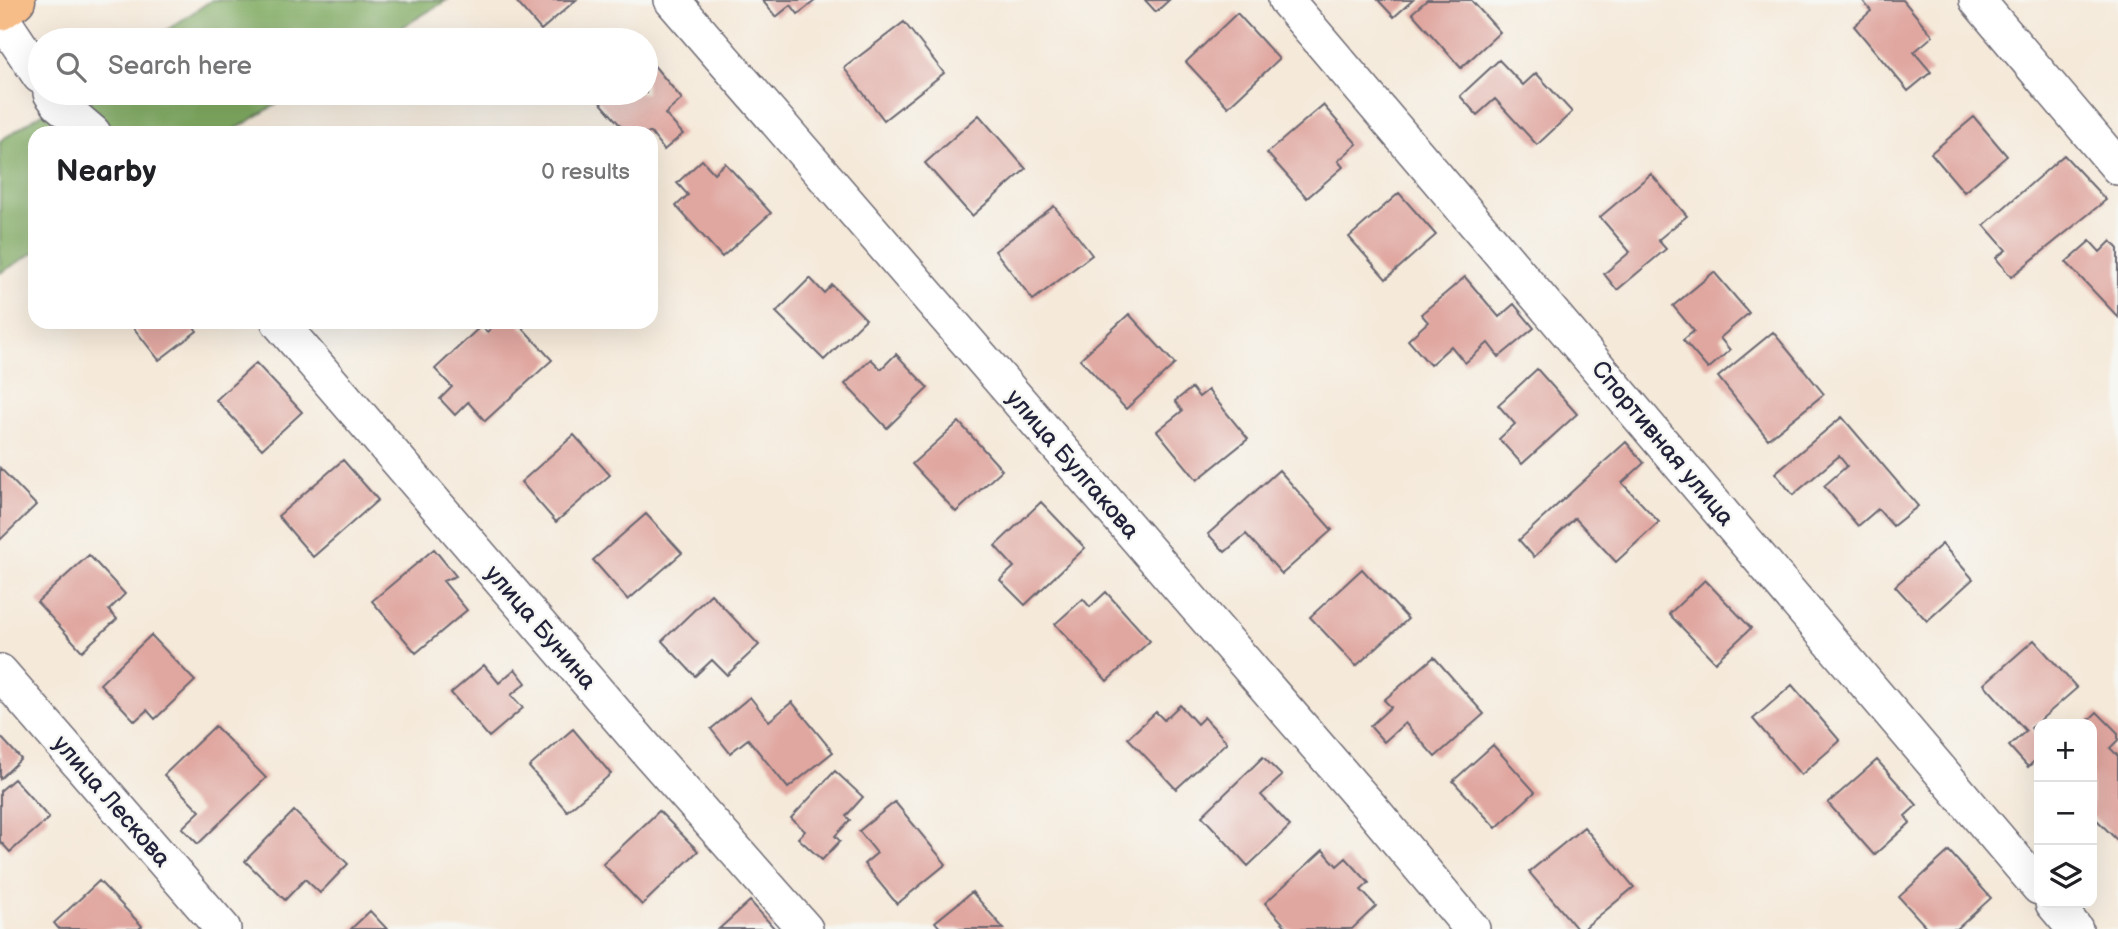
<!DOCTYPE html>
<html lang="en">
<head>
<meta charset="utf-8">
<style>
  :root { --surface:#fff; --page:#f6f6f6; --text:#202124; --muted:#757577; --line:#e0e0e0 }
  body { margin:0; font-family:"Balsamiq Sans",sans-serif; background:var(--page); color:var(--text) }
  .controls { position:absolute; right:21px; bottom:21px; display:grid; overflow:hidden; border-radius:14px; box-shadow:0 7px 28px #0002 }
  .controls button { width:63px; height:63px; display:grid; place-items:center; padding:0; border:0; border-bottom:2px solid var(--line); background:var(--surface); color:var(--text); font:35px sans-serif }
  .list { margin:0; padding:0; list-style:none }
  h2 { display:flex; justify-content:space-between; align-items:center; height:91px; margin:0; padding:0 28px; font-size:30px }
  h2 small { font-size:23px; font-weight:400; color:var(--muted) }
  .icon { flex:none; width:38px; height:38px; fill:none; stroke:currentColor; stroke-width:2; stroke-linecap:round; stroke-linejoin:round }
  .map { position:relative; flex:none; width:2118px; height:929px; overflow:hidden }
  .search { position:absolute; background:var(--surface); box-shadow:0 7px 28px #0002; left:28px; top:28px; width:630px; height:77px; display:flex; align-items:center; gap:18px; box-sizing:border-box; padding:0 24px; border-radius:38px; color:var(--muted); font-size:26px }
  .panel { position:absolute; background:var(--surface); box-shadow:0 7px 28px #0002; left:28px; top:126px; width:630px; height:203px; border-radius:21px }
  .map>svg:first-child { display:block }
  .forest { fill:#80ab62; stroke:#51664e; stroke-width:2 }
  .building { fill:#e0a7a0 }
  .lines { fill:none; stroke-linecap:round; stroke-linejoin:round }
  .street-casing { stroke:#6c6872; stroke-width:38 }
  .primary-casing { stroke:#6c6872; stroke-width:41 }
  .street { stroke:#fff; stroke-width:35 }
  .primary { stroke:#f7bd88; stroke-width:38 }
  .labels { text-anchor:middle; stroke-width:5; stroke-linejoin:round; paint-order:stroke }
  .street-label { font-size:24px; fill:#22223b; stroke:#f6f6f2 }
</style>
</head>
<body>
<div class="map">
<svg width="2118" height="929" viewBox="0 0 2118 929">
  <rect width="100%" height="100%" fill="#f6f6f2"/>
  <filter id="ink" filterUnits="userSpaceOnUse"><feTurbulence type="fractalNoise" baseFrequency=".0143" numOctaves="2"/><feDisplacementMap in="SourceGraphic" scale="14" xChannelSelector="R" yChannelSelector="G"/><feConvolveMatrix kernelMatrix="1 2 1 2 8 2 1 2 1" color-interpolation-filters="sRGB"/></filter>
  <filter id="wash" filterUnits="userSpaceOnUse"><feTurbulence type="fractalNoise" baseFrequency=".00686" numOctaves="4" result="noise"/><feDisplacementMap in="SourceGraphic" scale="28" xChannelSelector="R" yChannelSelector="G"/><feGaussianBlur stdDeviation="1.57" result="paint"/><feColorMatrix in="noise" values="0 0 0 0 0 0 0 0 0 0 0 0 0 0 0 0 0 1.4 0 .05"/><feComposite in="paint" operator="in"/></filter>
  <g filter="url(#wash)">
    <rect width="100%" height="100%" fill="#f5e9d9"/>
    <!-- forest -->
    <path class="forest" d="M212 0H447L381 40H152Z
      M73 93H295L229 133H35V252L0 273V141Z"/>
    <g id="blocks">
      <!-- building -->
      <path class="building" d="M515 0H576L541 30Z
        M762 0H816L798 14 791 5 776 17Z
        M1145 0H1169L1156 12Z
        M1378 0H1413L1394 17Z
        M1427 0H1471L1500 32 1461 68 1412 13Z
        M1864 0H1903L1933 36 1914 52 1931 72 1908 91 1854 26 1871 11 1863 1Z
        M1237 13 1279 59 1228 107 1186 62Z
        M904 22 944 73 884 120 844 68Z
        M646 56 682 99 665 114 683 134 664 150 651 133H627L592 93H646Z
        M1499 60 1523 85 1536 73 1572 112 1537 145 1495 99 1477 115 1460 96Z
        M1323 105 1357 144 1338 161 1343 167 1307 198 1267 153Z
        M979 115 1026 169 972 216 925 163Z
        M1974 117 2007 156 1964 192 1931 153Z
        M2064 155 2106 200 2011 277 1996 258 2006 250 1984 225Z
        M702 160 714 173 725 163 771 213 722 257 676 206 688 195 677 183Z
        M1651 174 1687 216 1658 240 1666 249 1617 290 1604 274 1630 252 1600 217Z
        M1399 193 1436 235 1386 279 1349 237Z
        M1054 206 1092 255 1033 300 995 251Z
        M2090 241 2100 252 2111 241 2118 249V317L2066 262Z
        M1714 272 1749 313 1720 338 1730 350 1708 369 1683 340 1694 331 1673 306Z
        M1465 277 1499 317 1514 304 1534 328 1499 357 1488 343 1465 363 1451 346 1430 365 1408 340 1428 322 1421 314Z
        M810 278 824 293 832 285 866 319 824 360 776 312Z
        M1129 314 1175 364 1126 409 1080 359Z
        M129 322H190L197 331 159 360Z
        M498 322H517L552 360 485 421 468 402 455 415 440 399 452 387 435 369 481 326 487 332Z
        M1773 332 1824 394 1768 439 1718 377Z
        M896 354 928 388 887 428 845 384 871 359 881 369Z
        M256 363 302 412 262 449 216 400Z
        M1537 369 1577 414 1522 464 1499 439 1515 424 1498 405Z
        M1192 388 1199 397 1208 390 1248 439 1197 480 1157 431 1182 411 1175 401Z
        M1842 417 1918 506 1893 526 1878 509 1858 526 1824 486 1847 466 1839 456 1793 495 1775 473Z
        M959 422 1002 470 956 512 912 464Z
        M574 435 610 475 556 522 521 482Z
        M1626 442 1644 463 1622 483 1659 522 1616 562 1575 518 1534 557 1519 540Z
        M343 460 378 500 313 557 278 516Z
        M0 468 36 505 0 540Z
        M1279 470 1332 530 1282 574 1246 534 1225 552 1208 534Z
        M1041 502 1085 548 1025 605 1000 580 1014 567 995 546Z
        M646 514 682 553 628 600 593 560Z
        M1942 544 1973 579 1927 621 1895 586Z
        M434 549 456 576 443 581 467 610 416 653 372 601Z
        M89 555 125 594 109 610 117 619 82 651 37 602Z
        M1362 569 1408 619 1356 666 1310 617Z
        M1705 580 1751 628 1715 662 1669 614Z
        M1106 592 1150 641 1107 681 1055 624 1083 599 1090 607Z
        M711 594 759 645 727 675 712 660 695 676 662 641Z
        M151 635 195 681 155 719 147 710 135 721 100 684Z
        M2034 640 2077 688 2031 728 2039 737V757L2028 767 2009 746 2026 731 1984 684Z
        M1434 657 1484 714 1435 757 1405 723 1384 742 1370 726 1391 707 1384 700Z
        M484 665 499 683 515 669 526 683 511 695 523 708 489 737 451 693Z
        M1792 685 1840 741 1801 775 1753 719Z
        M750 697 769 721 792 702 833 752 788 788 748 739 730 753 711 729Z
        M1180 705 1197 724 1204 717 1227 742 1176 789 1128 738 1156 712 1164 720Z
        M2097 712 2118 733V740L2110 748 2118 756V841L2092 815V724H2085Z
        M215 726 266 778 198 844 182 828 200 811 164 775Z
        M573 729 611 774 567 811 529 767Z
        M0 736 21 759 0 779Z
        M1493 745 1535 792 1496 828 1453 781Z
        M1263 757 1282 776 1261 795 1290 826 1248 866 1202 816Z
        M1877 760 1917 805 1905 816 1910 823 1874 855 1828 803Z
        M835 771 863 797 846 816 850 820 835 836 840 841 822 860 798 838 805 831 791 818Z
        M14 779 49 818 10 852 0 841V791Z
        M895 802 946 864 897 904 864 864 877 853 859 831Z
        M294 811 348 864 320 893 305 879 285 900 245 861Z
        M659 811 698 851 642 905 603 864Z
        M1584 827 1634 887 1583 929H1577L1529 872Z
        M1323 850 1337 866 1346 858 1369 883 1361 890 1376 906 1352 929H1288L1265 903Z
        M1949 851 1991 898 1957 929H1928L1899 897Z
        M99 881 142 926 139 929H59L54 923Z
        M972 892 1004 929H941L935 922Z
        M750 901 775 929H719Z
        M370 911 387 929H351Z"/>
    </g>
  </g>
  <g filter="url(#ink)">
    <use href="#blocks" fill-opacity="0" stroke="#6c6872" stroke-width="2"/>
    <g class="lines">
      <defs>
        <path id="street" d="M672 0 1370 807 1472 929
          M1286 0 2039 887
          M1977 0 2118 167
          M0 16 40 76
          M51 93 59 104 93 133
          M279 322 652 756 805 929
          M0 672 223 929
          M2053 903 2075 929"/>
        <path id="primary" d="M0 11 16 0"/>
      </defs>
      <!-- street casing -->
      <use href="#street" class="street-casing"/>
      <!-- primary casing -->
      <use href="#primary" class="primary-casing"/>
      <!-- street -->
      <use href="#street" class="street"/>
      <!-- primary -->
      <use href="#primary" class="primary"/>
    </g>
  </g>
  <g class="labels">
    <!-- street labels -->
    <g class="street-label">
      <text transform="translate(1663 443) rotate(50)" y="8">Спортивная улица</text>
      <text transform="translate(1073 464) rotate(49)" y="8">улица Булгакова</text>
      <text transform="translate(541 627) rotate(49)" y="8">улица Бунина</text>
      <text transform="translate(112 801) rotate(49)" y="8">улица Лескова</text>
    </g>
  </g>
</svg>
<div class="controls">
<button>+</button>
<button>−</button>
<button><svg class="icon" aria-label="layers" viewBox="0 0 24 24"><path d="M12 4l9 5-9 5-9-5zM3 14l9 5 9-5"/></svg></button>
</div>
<div class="search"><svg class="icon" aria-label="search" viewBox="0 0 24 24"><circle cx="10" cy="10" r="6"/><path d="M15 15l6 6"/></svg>Search here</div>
<section class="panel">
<h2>Nearby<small>0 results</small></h2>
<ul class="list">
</ul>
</section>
</div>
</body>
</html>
